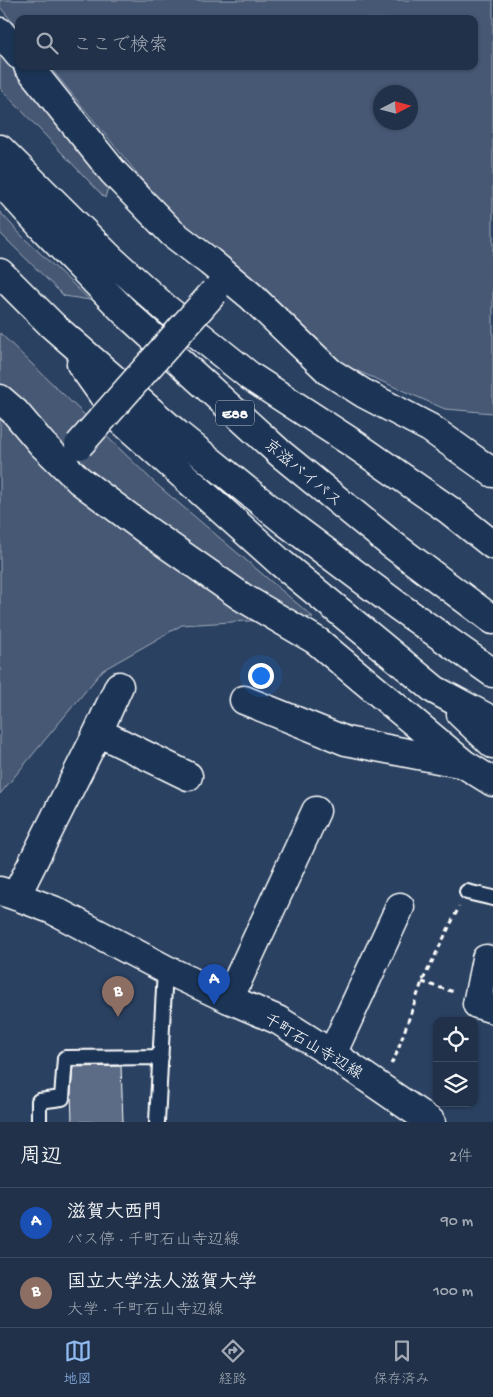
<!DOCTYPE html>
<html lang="ja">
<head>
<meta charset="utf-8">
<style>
  :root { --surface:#203149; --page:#2d3d53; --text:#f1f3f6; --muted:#a2a9b4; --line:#3d4c61; --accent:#90b9f0 }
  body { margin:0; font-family:"Gochi Hand","Klee One",sans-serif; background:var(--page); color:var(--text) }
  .controls { position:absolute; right:15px; bottom:15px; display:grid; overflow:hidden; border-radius:10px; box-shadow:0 1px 4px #0004 }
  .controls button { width:45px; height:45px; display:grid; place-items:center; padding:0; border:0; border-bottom:1px solid var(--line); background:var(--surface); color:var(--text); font:25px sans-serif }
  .compass { position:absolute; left:373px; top:85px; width:45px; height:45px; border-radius:50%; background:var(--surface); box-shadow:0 1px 4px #0004; rotate:84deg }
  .you { position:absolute; left:260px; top:675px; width:18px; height:18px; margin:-12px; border:4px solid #fff; border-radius:50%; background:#1a73e8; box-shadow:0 0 0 8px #1a73e833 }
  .badge { display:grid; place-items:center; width:32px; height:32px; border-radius:50%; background:var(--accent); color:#fff; font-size:16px; font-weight:700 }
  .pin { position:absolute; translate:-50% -41px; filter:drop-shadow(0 1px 2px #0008) }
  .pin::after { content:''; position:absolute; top:26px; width:18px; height:15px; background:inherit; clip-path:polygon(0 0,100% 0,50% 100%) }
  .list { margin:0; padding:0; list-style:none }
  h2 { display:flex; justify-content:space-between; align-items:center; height:65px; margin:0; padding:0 20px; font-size:21px }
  h2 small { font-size:16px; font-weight:400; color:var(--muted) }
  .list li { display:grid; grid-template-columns:32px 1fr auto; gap:15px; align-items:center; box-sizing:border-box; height:70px; padding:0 20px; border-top:1px solid var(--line) }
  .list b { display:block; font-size:19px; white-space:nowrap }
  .list p { margin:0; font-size:16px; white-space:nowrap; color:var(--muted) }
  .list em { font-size:16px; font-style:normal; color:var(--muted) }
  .icon { flex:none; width:28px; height:28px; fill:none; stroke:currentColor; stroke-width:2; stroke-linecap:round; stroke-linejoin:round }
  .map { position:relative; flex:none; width:493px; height:1122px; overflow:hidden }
  .search { position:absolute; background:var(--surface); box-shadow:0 1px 4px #0004; left:15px; right:15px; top:15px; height:55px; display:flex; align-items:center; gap:12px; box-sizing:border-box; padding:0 18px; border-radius:10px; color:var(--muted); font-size:19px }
  .sheet { height:205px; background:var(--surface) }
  nav { display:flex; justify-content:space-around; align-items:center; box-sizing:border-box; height:70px; border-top:1px solid var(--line); background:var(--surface); font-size:14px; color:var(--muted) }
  nav a { display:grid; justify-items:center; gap:2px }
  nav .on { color:var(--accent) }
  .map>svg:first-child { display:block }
  .green { fill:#465975; stroke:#a2acba; fill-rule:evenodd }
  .building { fill:#5b6c86; stroke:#fff }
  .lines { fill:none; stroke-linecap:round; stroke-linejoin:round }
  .service-casing { stroke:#fff; stroke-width:18 }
  .minor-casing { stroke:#fff; stroke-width:31 }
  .secondary-casing { stroke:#fff; stroke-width:31 }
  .motorway-casing { stroke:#fff; stroke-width:31 }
  .path { stroke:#fff; stroke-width:3; stroke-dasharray:5 4; stroke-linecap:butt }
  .service { stroke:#1d3557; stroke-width:14 }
  .minor { stroke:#1d3557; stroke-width:28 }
  .secondary { stroke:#1d3557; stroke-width:28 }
  .motorway { stroke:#1d3557; stroke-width:28 }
  .minor-bridge-casing { stroke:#fff; stroke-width:31; stroke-linecap:butt }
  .minor-bridge { stroke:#1d3557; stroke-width:28 }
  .labels { text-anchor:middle; stroke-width:5; stroke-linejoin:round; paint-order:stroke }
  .shield { fill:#1d3557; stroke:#bbc2cd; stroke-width:1 }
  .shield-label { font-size:15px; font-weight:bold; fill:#fff }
  .street-label { font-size:16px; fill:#fff; stroke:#1d3557 }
</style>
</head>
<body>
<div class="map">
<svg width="493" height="1122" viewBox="0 0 493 1122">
  <rect width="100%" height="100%" fill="#2a4161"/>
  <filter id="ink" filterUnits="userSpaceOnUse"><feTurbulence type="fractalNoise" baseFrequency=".02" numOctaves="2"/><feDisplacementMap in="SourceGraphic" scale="10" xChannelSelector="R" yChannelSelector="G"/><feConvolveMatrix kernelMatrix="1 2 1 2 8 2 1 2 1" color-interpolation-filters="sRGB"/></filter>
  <g filter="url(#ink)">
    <!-- green -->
    <path class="green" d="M0 0H493V413L445 409 337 362 168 211 49 66H474V19H19V30L0 7ZM380 92H410V122H380Z
      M0 42 111 176 105 198 0 88Z
      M0 212 23 237 90 300 64 296 0 233Z
      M0 333 155 483 313 617 182 625 103 670 0 794Z"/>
    <!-- building -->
    <path class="building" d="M121 1066 123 1122H72L71 1092 73 1067Z"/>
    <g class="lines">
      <defs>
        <path id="service" d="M467 892 493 898
          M39 1122V1101L62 1098 65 1058 161 1057
          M157 1122 165 969"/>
        <path id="minor" d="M0 32 19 55
          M28 66 113 172 172 233 210 262 251 296 330 372 363 393 430 428 493 473
          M0 399 15 412 42 444 79 480 149 532 242 597 317 641 464 764
          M244 700 346 741 464 764 493 782
          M98 732 188 776
          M16 896 98 732 119 686
          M486 959 477 1004 493 1009
          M229 999 316 811
          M332 1054 400 907"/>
        <path id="secondary" d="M0 891 16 896 53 910 165 969 229 999 278 1020 332 1054 431 1122"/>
        <path id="motorway" d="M0 149 112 260 164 307 251 377 354 444 449 510 493 545
          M0 181 46 231 126 313 281 454 390 543 493 620
          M0 273 53 326 177 434 286 522 398 606 493 673
          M81 364 120 419 281 563 435 690 493 721
          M461 714 493 744"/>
      </defs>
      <!-- service casing -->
      <use href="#service" class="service-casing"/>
      <!-- minor casing -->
      <use href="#minor" class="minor-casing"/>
      <!-- secondary casing -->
      <use href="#secondary" class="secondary-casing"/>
      <!-- motorway casing -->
      <use href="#motorway" class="motorway-casing"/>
      <!-- path -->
      <path class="path" d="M422 982 454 992
        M391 1064 396 1055 422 982 459 907"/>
      <!-- service -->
      <use href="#service" class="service"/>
      <!-- minor -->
      <use href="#minor" class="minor"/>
      <!-- secondary -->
      <use href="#secondary" class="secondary"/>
      <!-- motorway -->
      <use href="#motorway" class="motorway"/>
      <defs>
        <path id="minor-bridge" d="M79 445 214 292"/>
      </defs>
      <!-- minor-bridge casing -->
      <use href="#minor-bridge" class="minor-bridge-casing"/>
      <!-- minor-bridge -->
      <use href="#minor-bridge" class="minor-bridge"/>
    </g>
  </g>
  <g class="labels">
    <!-- shield labels -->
    <rect class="shield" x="216" y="400.5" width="38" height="25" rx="4"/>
    <g class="shield-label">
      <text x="235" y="418">E88</text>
    </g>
    <!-- street labels -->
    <g class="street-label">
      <text transform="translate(304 472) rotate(40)" y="6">京滋バイパス</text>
      <text transform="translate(314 1045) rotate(31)" y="6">千町石山寺辺線</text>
    </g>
  </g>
</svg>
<div class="controls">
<button><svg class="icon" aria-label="locate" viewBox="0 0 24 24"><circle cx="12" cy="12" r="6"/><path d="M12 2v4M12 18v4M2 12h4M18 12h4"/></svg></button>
<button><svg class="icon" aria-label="layers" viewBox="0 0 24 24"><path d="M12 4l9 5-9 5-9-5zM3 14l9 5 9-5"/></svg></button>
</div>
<svg class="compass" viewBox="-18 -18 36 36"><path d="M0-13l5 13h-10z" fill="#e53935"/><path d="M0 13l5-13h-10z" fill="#a2a9b4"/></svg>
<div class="you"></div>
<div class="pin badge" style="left:214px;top:1005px;background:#1a4fb4">A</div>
<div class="pin badge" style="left:118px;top:1017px;background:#8d6e63">B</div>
<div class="search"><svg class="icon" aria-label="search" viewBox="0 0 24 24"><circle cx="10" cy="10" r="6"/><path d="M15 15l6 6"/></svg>ここで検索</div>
</div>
<section class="sheet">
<h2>周辺<small>2件</small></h2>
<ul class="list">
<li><span class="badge" style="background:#1a4fb4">A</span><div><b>滋賀大西門</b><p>バス停 · 千町石山寺辺線</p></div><em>90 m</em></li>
<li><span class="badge" style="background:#8d6e63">B</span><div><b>国立大学法人滋賀大学</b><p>大学 · 千町石山寺辺線</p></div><em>100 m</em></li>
</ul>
</section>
<nav>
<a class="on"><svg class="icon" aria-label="map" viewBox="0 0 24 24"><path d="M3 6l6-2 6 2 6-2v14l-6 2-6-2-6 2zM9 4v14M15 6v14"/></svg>地図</a>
<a><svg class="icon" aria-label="directions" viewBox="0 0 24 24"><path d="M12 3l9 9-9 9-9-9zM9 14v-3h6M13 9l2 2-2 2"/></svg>経路</a>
<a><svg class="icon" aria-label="saved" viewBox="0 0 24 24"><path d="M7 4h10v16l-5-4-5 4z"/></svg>保存済み</a>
</nav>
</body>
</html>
